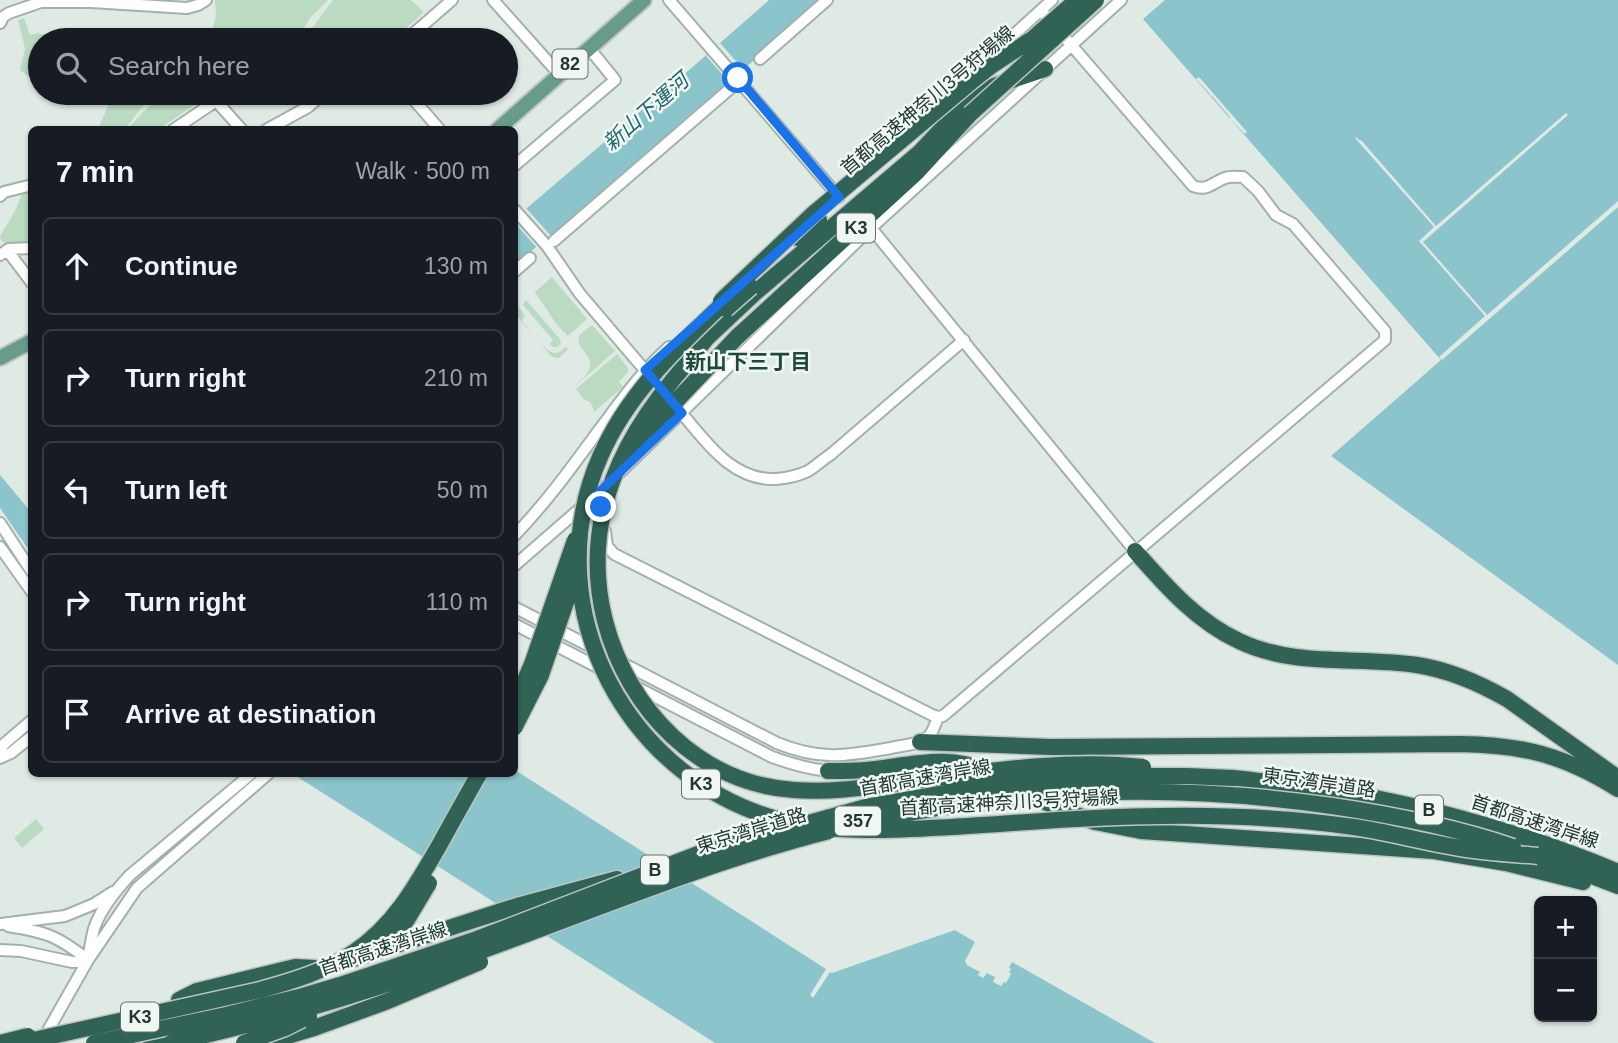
<!DOCTYPE html>
<html lang="en">
<head>
<meta charset="utf-8">
<style>
  :root { --surface:#171b24; --page:#242831; --text:#f1f3f6; --muted:#9ea1a6; --line:#363941 }
  body { margin:0; font-family:Helvetica,"Noto Sans JP",sans-serif; background:var(--page); color:var(--text) }
  .controls { position:absolute; right:21px; bottom:21px; display:grid; overflow:hidden; border-radius:10px; box-shadow:0 2px 5px #0004 }
  .controls button { width:63px; height:63px; display:grid; place-items:center; padding:0; border:0; border-bottom:2px solid var(--line); background:var(--surface); color:var(--text); font:35px sans-serif }
  .stop { position:absolute; width:21px; height:21px; margin:-16px; border:5px solid #1a73e8; border-radius:50%; background:#fff }
  .stop.end { background:#1a73e8; border-color:#fff; box-shadow:0 2px 7px #0008 }
  .list { margin:0; padding:0; list-style:none }
  h2 { display:flex; justify-content:space-between; align-items:center; height:91px; margin:0; padding:0 28px; font-size:30px }
  h2 small { font-size:23px; font-weight:400; color:var(--muted) }
  .list li { display:grid; grid-template-columns:46px 1fr auto; gap:21px; align-items:center; box-sizing:border-box; height:98px; margin:0 14px 14px; padding:0 14px; border:2px solid var(--line); border-radius:10px }
  .list b { display:block; font-size:26px; white-space:nowrap }
  .list em { font-size:23px; font-style:normal; color:var(--muted) }
  .icon { flex:none; width:38px; height:38px; fill:none; stroke:currentColor; stroke-width:2; stroke-linecap:round; stroke-linejoin:round }
  .map { position:relative; flex:none; width:1618px; height:1043px; overflow:hidden }
  .search { position:absolute; background:var(--surface); box-shadow:0 2px 5px #0004; left:28px; top:28px; width:490px; height:77px; display:flex; align-items:center; gap:18px; box-sizing:border-box; padding:0 24px; border-radius:38px; color:var(--muted); font-size:26px }
  .panel { position:absolute; background:var(--surface); box-shadow:0 2px 5px #0004; left:28px; top:126px; width:490px; height:651px; border-radius:10px }
  .map>svg:first-child { display:block }
  .green { fill:#badac1 }
  .water { fill:#8bc5cb }
  .pier { fill:#e0eae5 }
  .lines { fill:none; stroke-linecap:round; stroke-linejoin:round }
  .minor-casing { stroke:#a3b1ab; stroke-width:14 }
  .major-casing { stroke:#bdc4c1; stroke-width:18 }
  .highway-casing { stroke:#bdc4c1; stroke-width:19 }
  .minor { stroke:#fff; stroke-width:10 }
  .major { stroke:#679c8c; stroke-width:14 }
  .highway { stroke:#306356; stroke-width:16 }
  .highway-bridge-casing { stroke:#bdc4c1; stroke-width:19; stroke-linecap:butt }
  .highway-bridge { stroke:#306356; stroke-width:16 }
  .route { stroke:#1a73e8; stroke-width:9 }
  .labels { text-anchor:middle; stroke-width:5; stroke-linejoin:round; paint-order:stroke }
  .shield { fill:#f0f7f3; stroke:#60726b; stroke-width:2 }
  .shield-label { font-size:18px; font-weight:bold; fill:#223931 }
  .street-label { font-size:19px; fill:#223931; stroke:#f0f7f3 }
  .water-label { font-size:21px; font-style:italic; fill:#206670; stroke:#f0f7f3 }
  .neighbourhood-label { font-size:21px; font-weight:bold; fill:#1f493d; stroke:#f0f7f3 }
</style>
</head>
<body>
<div class="map">
<svg width="1618" height="1043" viewBox="0 0 1618 1043">
  <rect width="100%" height="100%" fill="#e0eae5"/>
  <!-- green -->
  <path class="green" d="M215 0H328L311 17 296 40H193L212 31 216 16Z
    M333 0H411L424 12 393 40H303Z
    M24 18 30 35 38 33 54 40H40V86L20 70 25 48 18 20Z
    M108 93H160L142 107 125 129H98L108 106Z
    M165 93H209V95L159 129H127L155 100Z
    M31 190V244H6L0 239V236L15 211 22 193Z
    M552 277 587 319 568 336C553 323 547 308 535 293V292Z
    M525 300 527 301 560 339 561 343 557 347H553L550 344 553 340 523 305Z
    M518 306 525 316 522 320C528 328 546 354 556 353 560 352 563 349 566 347L568 349 559 358 552 357 517 316 515 309Z
    M592 325 615 351 574 387C578 382 587 376 589 370 595 354 575 349 579 337 581 332 588 328 592 325Z
    M617 354 628 368V372L619 382 623 387 594 412 591 403 584 399 576 389Z
    M36 819 44 829 22 848 14 838Z"/>
  <!-- water -->
  <path class="water" d="M769 0H823L551 237 549 236 528 254 515 268 514 219 696 64Z
    M1165 0H1618V665L1331 456 1441 360 1143 19Z
    M0 475 31 512V553L0 508Z
    M515 770 826 969 810 995 813 998 830 972 832 973 955 930 975 942 965 961 967 965 980 972 978 975 983 978 987 973 995 977 993 982 1001 986 1004 982 1006 983 1011 974 1009 972 1011 969 1009 967 1012 962 1155 1043H715L293 774H514Z"/>
  <!-- pier -->
  <path class="pier" d="M720 43 743 69 729 82 706 56Z
    M1199 77 1247 132 1245 134 1229 118 1230 117 1211 95 1210 96V94L1196 79Z
    M1566 113 1568 115 1423 242 1487 315 1618 201V207L1442 360 1439 357 1485 316 1419 241 1434 227 1355 138 1356 137 1360 141 1361 140 1436 226Z
    M526 208 551 236 537 248 514 222 515 218Z"/>
  <g class="lines">
    <defs>
      <path id="minor" d="M493 0 559 74
        M669 0 839 197
        M0 23 3 17 9 13 41 2H91L187 8 198 5 206 0
        M406 40 452 0
        M997 50 1052 0
        M760 59 827 0
        M408 93 440 130
        M173 130 213 103H218L242 130
        M266 130 308 107 324 93
        M514 166 615 80 589 48
        M0 196 4 192 32 185
        M514 209 547 246 580 294 666 395
        M871 228 1135 551
        M554 241 732 87
        M7 250 32 283
        M0 255 9 249 32 248
        M514 272 530 258
        M679 410C705 440 731 481 776 479 787 478 798 476 808 471 815 467 822 460 830 455L964 340
        M0 523 32 572
        M605 531 607 546 614 554 932 715 938 717 943 716 1385 340V331L1293 224 1276 215 1258 191 1243 177C1237 177 1231 176 1225 178 1213 182 1207 192 1193 186L1041 10
        M514 536C546 503 572 467 599 430 621 401 641 372 669 347
        M0 547 32 592
        M514 566 606 486 871 228 1121 0
        M514 607 777 743C821 761 846 756 891 748 904 745 918 745 928 737 934 731 935 724 938 717
        M514 624 772 757C791 764 808 769 828 771
        M0 750 4 744 32 720
        M0 758 11 753 32 736
        M0 924 65 916 94 904 113 892
        M8 926C46 932 58 936 88 960
        M0 950 21 951 72 962 88 960
        M89 953C91 944 92 934 95 926 102 907 117 889 130 875L251 774
        M42 1041 88 960 137 888 268 774"/>
      <path id="major" d="M497 130 644 0
        M0 358 32 341"/>
      <path id="highway" d="M980 70 1002 46
        M798 238 819 220
        M737 337 917 172 970 114
        M672 381 707 338 756 292 920 152 954 116 991 87 1045 69
        M1135 551C1166 586 1196 621 1239 641 1295 668 1358 656 1417 665 1449 670 1479 683 1507 699L1618 778
        M920 742 1051 747 1460 744C1523 745 1564 755 1618 789
        M828 771C841 771 854 771 866 770 908 766 950 752 989 773
        M1233 778C1277 783 1322 787 1366 796 1452 813 1537 838 1618 872
        M1028 794 1058 808 1095 822 1141 831 1434 851 1506 863 1583 882
        M1527 851 1618 886
        M415 939 517 906 617 879
        M179 1000 197 991 295 967 315 968
        M151 1043 184 1036
        M264 1043 314 1028"/>
    </defs>
    <!-- minor casing -->
    <use href="#minor" class="minor-casing"/>
    <!-- major casing -->
    <use href="#major" class="major-casing"/>
    <!-- highway casing -->
    <use href="#highway" class="highway-casing"/>
    <!-- minor -->
    <use href="#minor" class="minor"/>
    <!-- major -->
    <use href="#major" class="major"/>
    <!-- highway -->
    <use href="#highway" class="highway"/>
    <defs>
      <path id="highway-bridge" d="M1023 47 1077 0
        M970 114 1096 0
        M730 297C680 345 628 392 600 457 534 609 628 784 788 822 842 834 897 830 952 827 1022 823 1091 816 1160 816 1225 815 1290 818 1354 827 1394 833 1434 845 1474 850 1495 853 1517 854 1538 856
        M721 301 812 215 972 81 991 66 1029 41
        M726 309 751 287
        M672 381C614 451 582 530 605 621 628 710 700 784 794 790 832 793 868 787 905 782 982 772 1066 758 1143 767
        M631 455 678 399 737 337
        M514 706 532 664 575 540
        M514 728 541 675 576 573
        M857 824C1015 787 1172 783 1332 806 1393 815 1454 827 1513 847
        M386 949 408 918 429 883
        M350 960 415 939
        M314 1028 388 1001 480 962
        M0 1043 28 1036
        M20 1043 260 990C293 981 326 971 354 952 394 926 417 884 440 844 453 820 466 797 479 774
        M94 1043 226 1015 303 996 340 985 477 939 698 854 866 807 968 789 1049 780 1142 776H1187L1233 778
        M171 1043C270 1021 367 993 462 958 584 914 704 863 829 831
        M244 1043 285 1028 309 1016"/>
    </defs>
    <!-- highway-bridge casing -->
    <use href="#highway-bridge" class="highway-bridge-casing"/>
    <!-- highway-bridge -->
    <use href="#highway-bridge" class="highway-bridge"/>
  </g>
  <g class="lines">
    <!-- route -->
    <path class="route" d="M601 507 594 497 682 413 645 370 839 197 738 78"/>
  </g>
  <g class="labels">
    <!-- shield labels -->
    <g class="shield">
      <rect x="552.5" y="49.5" width="35" height="29" rx="5"/>
      <rect x="837" y="213.5" width="38" height="29" rx="5"/>
      <rect x="682" y="769.5" width="38" height="29" rx="5"/>
      <rect x="1415" y="795.5" width="28" height="29" rx="5"/>
      <rect x="835" y="806.5" width="46" height="29" rx="5"/>
      <rect x="641" y="855.5" width="28" height="29" rx="5"/>
      <rect x="121" y="1002.5" width="38" height="29" rx="5"/>
    </g>
    <g class="shield-label">
      <text x="570" y="70">82</text>
      <text x="856" y="234">K3</text>
      <text x="701" y="790">K3</text>
      <text x="1429" y="816">B</text>
      <text x="858" y="827">357</text>
      <text x="655" y="876">B</text>
      <text x="140" y="1023">K3</text>
    </g>
    <!-- street labels -->
    <g class="street-label">
      <text transform="translate(927 100) rotate(-40)" y="7">首都高速神奈川3号狩場線</text>
      <text transform="translate(925 777) rotate(-10)" y="7">首都高速湾岸線</text>
      <text transform="translate(1319 782) rotate(8)" y="7">東京湾岸道路</text>
      <text transform="translate(1009 802) rotate(-3)" y="7">首都高速神奈川3号狩場線</text>
      <text transform="translate(1535 821) rotate(18)" y="7">首都高速湾岸線</text>
      <text transform="translate(751 830) rotate(-17)" y="7">東京湾岸道路</text>
      <text transform="translate(383 948) rotate(-18)" y="7">首都高速湾岸線</text>
    </g>
    <!-- water labels -->
    <g class="water-label">
      <text transform="translate(646 112) rotate(-41)" y="7">新山下運河</text>
    </g>
    <!-- neighbourhood labels -->
    <g class="neighbourhood-label">
      <text x="748" y="369">新山下三丁目</text>
    </g>
  </g>
</svg>
<div class="controls">
<button>+</button>
<button>−</button>
</div>
<div class="stop" style="left:738px;top:78px"></div>
<div class="stop end" style="left:601px;top:507px"></div>
<div class="search"><svg class="icon" aria-label="search" viewBox="0 0 24 24"><circle cx="10" cy="10" r="6"/><path d="M15 15l6 6"/></svg>Search here</div>
<section class="panel">
<h2>7 min<small>Walk · 500 m</small></h2>
<ul class="list">
<li><svg class="icon" aria-label="ahead" viewBox="0 0 24 24"><path d="M12 20V5M6 11l6-6 6 6"/></svg><div><b>Continue</b></div><em>130 m</em></li>
<li><svg class="icon" aria-label="right" viewBox="0 0 24 24"><path d="M7 20v-9h11M14 6l5 5-5 5"/></svg><div><b>Turn right</b></div><em>210 m</em></li>
<li><svg class="icon" aria-label="left" viewBox="0 0 24 24"><path d="M17 20v-9H6M10 6l-5 5 5 5"/></svg><div><b>Turn left</b></div><em>50 m</em></li>
<li><svg class="icon" aria-label="right" viewBox="0 0 24 24"><path d="M7 20v-9h11M14 6l5 5-5 5"/></svg><div><b>Turn right</b></div><em>110 m</em></li>
<li><svg class="icon" aria-label="arrive" viewBox="0 0 24 24"><path d="M6 21V4h12l-3 4 3 4H6"/></svg><div><b>Arrive at destination</b></div></li>
</ul>
</section>
</div>
</body>
</html>
